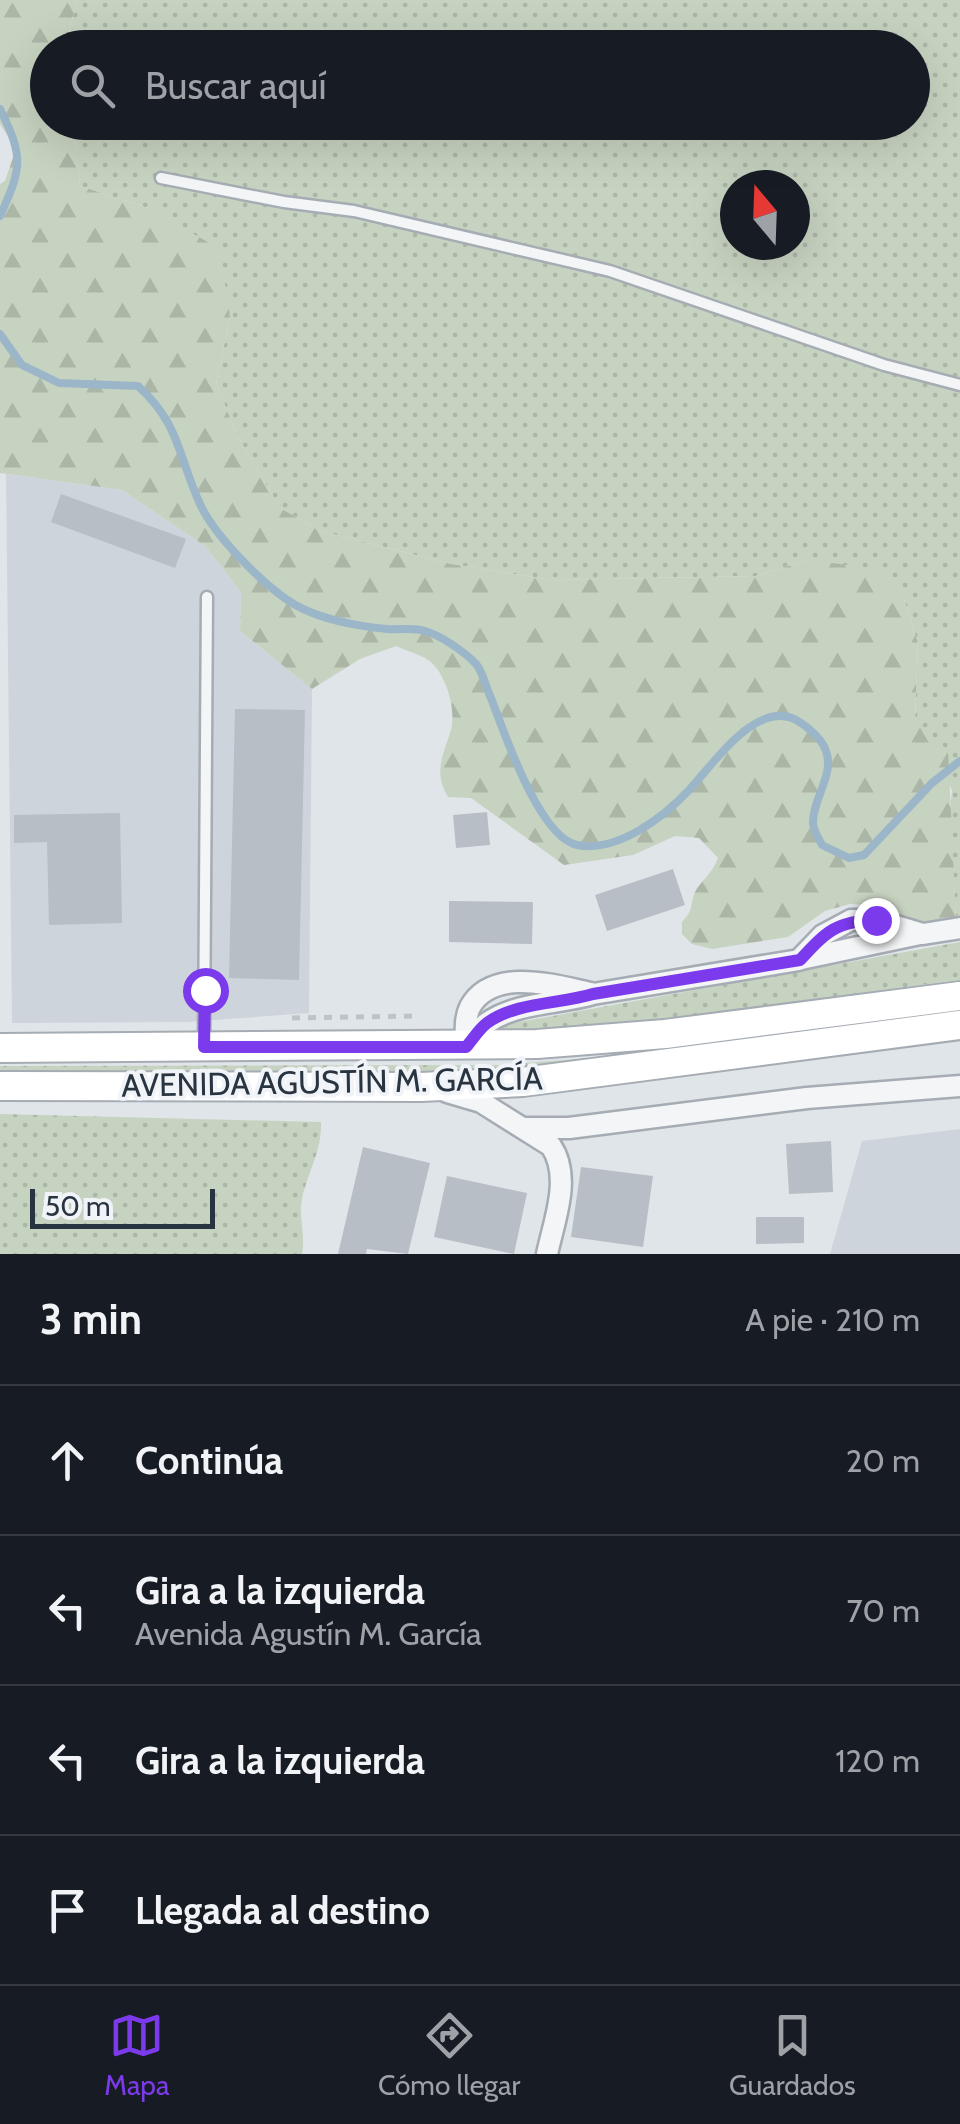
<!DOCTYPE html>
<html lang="es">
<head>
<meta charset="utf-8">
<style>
  :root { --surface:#171b24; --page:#242831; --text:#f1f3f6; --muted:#9ea1a6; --line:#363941; --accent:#7c3aed }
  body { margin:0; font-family:Cabin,sans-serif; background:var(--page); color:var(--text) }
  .compass { position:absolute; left:720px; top:170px; width:90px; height:90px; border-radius:50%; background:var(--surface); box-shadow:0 10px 40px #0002; rotate:341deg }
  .scale { position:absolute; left:30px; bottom:25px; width:185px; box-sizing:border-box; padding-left:10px; border:5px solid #293441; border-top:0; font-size:28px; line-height:35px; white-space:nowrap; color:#293441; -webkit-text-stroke:8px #f0f3f7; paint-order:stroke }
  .stop { position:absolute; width:30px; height:30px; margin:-22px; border:8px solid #7c3aed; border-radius:50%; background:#fff }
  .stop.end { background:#7c3aed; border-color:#fff; box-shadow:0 2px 10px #0008 }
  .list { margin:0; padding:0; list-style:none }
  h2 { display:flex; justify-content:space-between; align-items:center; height:130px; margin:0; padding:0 40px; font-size:42px }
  h2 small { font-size:32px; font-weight:400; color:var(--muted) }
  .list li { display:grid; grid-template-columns:65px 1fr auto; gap:30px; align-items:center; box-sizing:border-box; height:150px; padding:0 40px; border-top:2px solid var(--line) }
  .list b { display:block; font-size:38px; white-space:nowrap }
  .list p { margin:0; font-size:32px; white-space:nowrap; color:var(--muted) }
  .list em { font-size:32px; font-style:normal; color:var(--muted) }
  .icon { flex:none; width:55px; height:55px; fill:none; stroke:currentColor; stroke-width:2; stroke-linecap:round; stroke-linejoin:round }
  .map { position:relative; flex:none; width:960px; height:1254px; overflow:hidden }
  .search { position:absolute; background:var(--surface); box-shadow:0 10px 40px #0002; left:30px; right:30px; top:30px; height:110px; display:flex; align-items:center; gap:25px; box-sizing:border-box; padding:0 35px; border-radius:55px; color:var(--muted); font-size:38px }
  .sheet { height:730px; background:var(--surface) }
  nav { display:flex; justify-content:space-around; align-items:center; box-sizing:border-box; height:140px; border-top:2px solid var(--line); background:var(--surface); font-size:28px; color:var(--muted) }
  nav a { display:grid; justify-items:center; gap:5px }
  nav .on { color:var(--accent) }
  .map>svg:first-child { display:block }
  .built { fill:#ced4db }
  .grass { fill:url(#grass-dots); fill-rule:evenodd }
  .forest { fill:url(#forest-firs) }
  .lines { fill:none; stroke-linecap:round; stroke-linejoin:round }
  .stream { stroke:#9bb6c9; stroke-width:8 }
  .building { fill:#b7bec6 }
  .service-casing { stroke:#a5acb3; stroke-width:15 }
  .minor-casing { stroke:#a5acb3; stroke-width:25 }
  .secondary-casing { stroke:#a5acb3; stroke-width:32 }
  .path { stroke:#bec3c8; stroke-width:5; stroke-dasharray:8 8; stroke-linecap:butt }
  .service { stroke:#f3f5f7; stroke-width:10 }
  .minor { stroke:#f3f5f7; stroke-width:20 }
  .secondary { stroke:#fff; stroke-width:28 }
  .route { stroke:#7c3aed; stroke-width:12 }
  .labels { text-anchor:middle; stroke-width:8; stroke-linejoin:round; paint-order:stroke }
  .street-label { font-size:32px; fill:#293441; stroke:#f0f3f7 }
</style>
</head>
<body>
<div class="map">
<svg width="960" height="1254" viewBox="0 0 960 1254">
  <defs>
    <pattern id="grass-dots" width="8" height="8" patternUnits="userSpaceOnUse" patternTransform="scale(2.5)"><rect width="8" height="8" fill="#c7d3c1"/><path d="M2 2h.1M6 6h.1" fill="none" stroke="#abb6a7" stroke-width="1.8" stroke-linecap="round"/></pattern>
    <pattern id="forest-firs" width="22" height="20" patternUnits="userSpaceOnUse" patternTransform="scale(2.5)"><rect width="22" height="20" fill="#c7d3c1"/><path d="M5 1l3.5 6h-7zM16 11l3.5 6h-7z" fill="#abb6a7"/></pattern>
  </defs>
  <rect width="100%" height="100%" fill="#e0e5e9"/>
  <!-- built -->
  <path class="built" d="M6 474 122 490 205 546 241 592 240 631 312 689 309 1013 188 1022 12 1023Z
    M960 1129V1254H830L862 1141Z"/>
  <!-- grass -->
  <path class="grass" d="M77 0H960V916L956 917 950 811 952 790 915 721 918 643 904 599 807 560 756 576 552 580 451 564 321 531 280 508 236 433 216 383 230 317 148 208 80 186 73 123 912 122V48H65ZM735 185H795V245H735Z
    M960 942V980C806 998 651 1032 496 1031L503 1025Z
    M707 1049 499 1074 0 1076V1066L498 1065Z
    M0 1114 321 1122C322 1151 308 1171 302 1199 298 1217 306 1236 302 1254H0Z"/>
  <!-- forest -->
  <path class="forest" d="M0 0H77L65 47 48 48V122L73 123 80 186 148 208 220 249 230 317 216 383 236 433 280 508 321 531 451 564 552 580 756 576 807 560 872 568 904 599 918 643 915 721 948 750 956 917 922 922 874 905 850 904 825 911 788 937 712 949 692 944 682 934V922C695 908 689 906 695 892 700 882 712 874 718 858L699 838 675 836 633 855 564 865 471 798 448 797C433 771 443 756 451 730 456 709 447 678 432 663 424 655 406 651 396 646L360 659 312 689 240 631 241 592 205 546 122 490 0 473V184L5 181 16 149 0 124Z"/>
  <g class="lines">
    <!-- stream -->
    <path class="stream" d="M0 109C24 157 22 168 0 216
      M0 334 22 365 59 383 138 386C180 424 178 456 200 504 214 535 259 580 286 599 312 618 356 626 387 629 399 630 414 627 425 631 440 635 465 652 476 664 483 672 486 688 491 698 504 732 539 837 577 845 617 853 664 817 689 790 713 765 760 693 801 723 811 730 822 739 826 751 835 774 812 800 813 824 814 831 819 839 822 845L849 858 864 855 932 783 960 761"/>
  </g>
  <!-- building -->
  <path class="building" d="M61 494 186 539 175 568 51 522Z
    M235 709 305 710 299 980 229 978Z
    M487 812 490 845 456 848 453 815Z
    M120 813 122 923 49 925 47 842 14 843V815Z
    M673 869 685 905 607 931 595 895Z
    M449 901 533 902 532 944 449 942Z
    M831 1141 833 1192 789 1194 786 1144Z
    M363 1147 430 1163 408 1254 367 1249 366 1254H338Z
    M581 1167 653 1176 643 1247 571 1237Z
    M447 1176 527 1193 514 1254 434 1237Z
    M756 1217H804V1243L756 1244Z"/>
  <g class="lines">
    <defs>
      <path id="service" d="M161 178 284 202 354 211 610 271 884 365 960 385
        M204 1046 207 597"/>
      <path id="minor" d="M801 959 920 934
        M466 1047C473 1039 479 1029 487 1023 516 1002 560 1004 593 994L799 960 823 935 851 920H876L923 934 960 928
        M466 1047C466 1034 464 1019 470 1007 493 966 557 986 591 993
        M447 1092 481 1102 551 1146C572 1177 554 1221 547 1254
        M525 1128H569L807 1098 960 1086"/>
      <path id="secondary" d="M0 1048 537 1044 665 1034 960 996
        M0 1086 421 1087 523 1082 960 1025"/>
    </defs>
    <!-- service casing -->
    <use href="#service" class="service-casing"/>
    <!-- minor casing -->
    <use href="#minor" class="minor-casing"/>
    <!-- secondary casing -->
    <use href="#secondary" class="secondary-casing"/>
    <!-- path -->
    <path class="path" d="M292 1018 419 1016"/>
    <!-- service -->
    <use href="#service" class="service"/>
    <!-- minor -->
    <use href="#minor" class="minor"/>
    <!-- secondary -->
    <use href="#secondary" class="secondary"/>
  </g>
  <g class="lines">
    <!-- route -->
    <path class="route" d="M205 990 204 1047H466C473 1039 479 1029 487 1023 516 1002 560 1004 593 994L800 960C826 932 836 921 876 920"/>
  </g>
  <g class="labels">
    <!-- street labels -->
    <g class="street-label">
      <text transform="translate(332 1082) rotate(-1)" y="11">AVENIDA AGUSTÍN M. GARCÍA</text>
    </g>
  </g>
</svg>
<svg class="compass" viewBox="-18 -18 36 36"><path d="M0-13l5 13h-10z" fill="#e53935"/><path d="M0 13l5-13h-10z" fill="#9ea1a6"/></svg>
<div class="scale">50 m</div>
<div class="stop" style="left:205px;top:990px"></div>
<div class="stop end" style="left:876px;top:920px"></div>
<div class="search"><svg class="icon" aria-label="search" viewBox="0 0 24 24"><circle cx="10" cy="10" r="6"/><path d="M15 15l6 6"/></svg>Buscar aquí</div>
</div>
<section class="sheet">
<h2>3 min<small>A pie · 210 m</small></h2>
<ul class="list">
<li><svg class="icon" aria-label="ahead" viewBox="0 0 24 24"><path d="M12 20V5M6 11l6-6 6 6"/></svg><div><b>Continúa</b></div><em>20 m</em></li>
<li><svg class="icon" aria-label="left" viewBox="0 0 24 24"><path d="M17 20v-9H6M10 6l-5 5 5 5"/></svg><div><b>Gira a la izquierda</b><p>Avenida Agustín M. García</p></div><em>70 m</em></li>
<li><svg class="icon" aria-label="left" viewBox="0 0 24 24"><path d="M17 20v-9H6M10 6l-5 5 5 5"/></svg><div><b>Gira a la izquierda</b></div><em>120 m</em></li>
<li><svg class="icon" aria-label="arrive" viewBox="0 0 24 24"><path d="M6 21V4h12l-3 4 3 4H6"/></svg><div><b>Llegada al destino</b></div></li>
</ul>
</section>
<nav>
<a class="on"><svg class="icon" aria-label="map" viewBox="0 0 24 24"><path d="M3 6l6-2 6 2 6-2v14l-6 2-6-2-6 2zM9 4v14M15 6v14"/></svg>Mapa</a>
<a><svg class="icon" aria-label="directions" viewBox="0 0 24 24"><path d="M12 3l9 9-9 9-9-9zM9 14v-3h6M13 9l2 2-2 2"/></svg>Cómo llegar</a>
<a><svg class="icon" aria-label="saved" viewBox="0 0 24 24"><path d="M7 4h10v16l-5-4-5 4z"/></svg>Guardados</a>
</nav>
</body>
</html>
